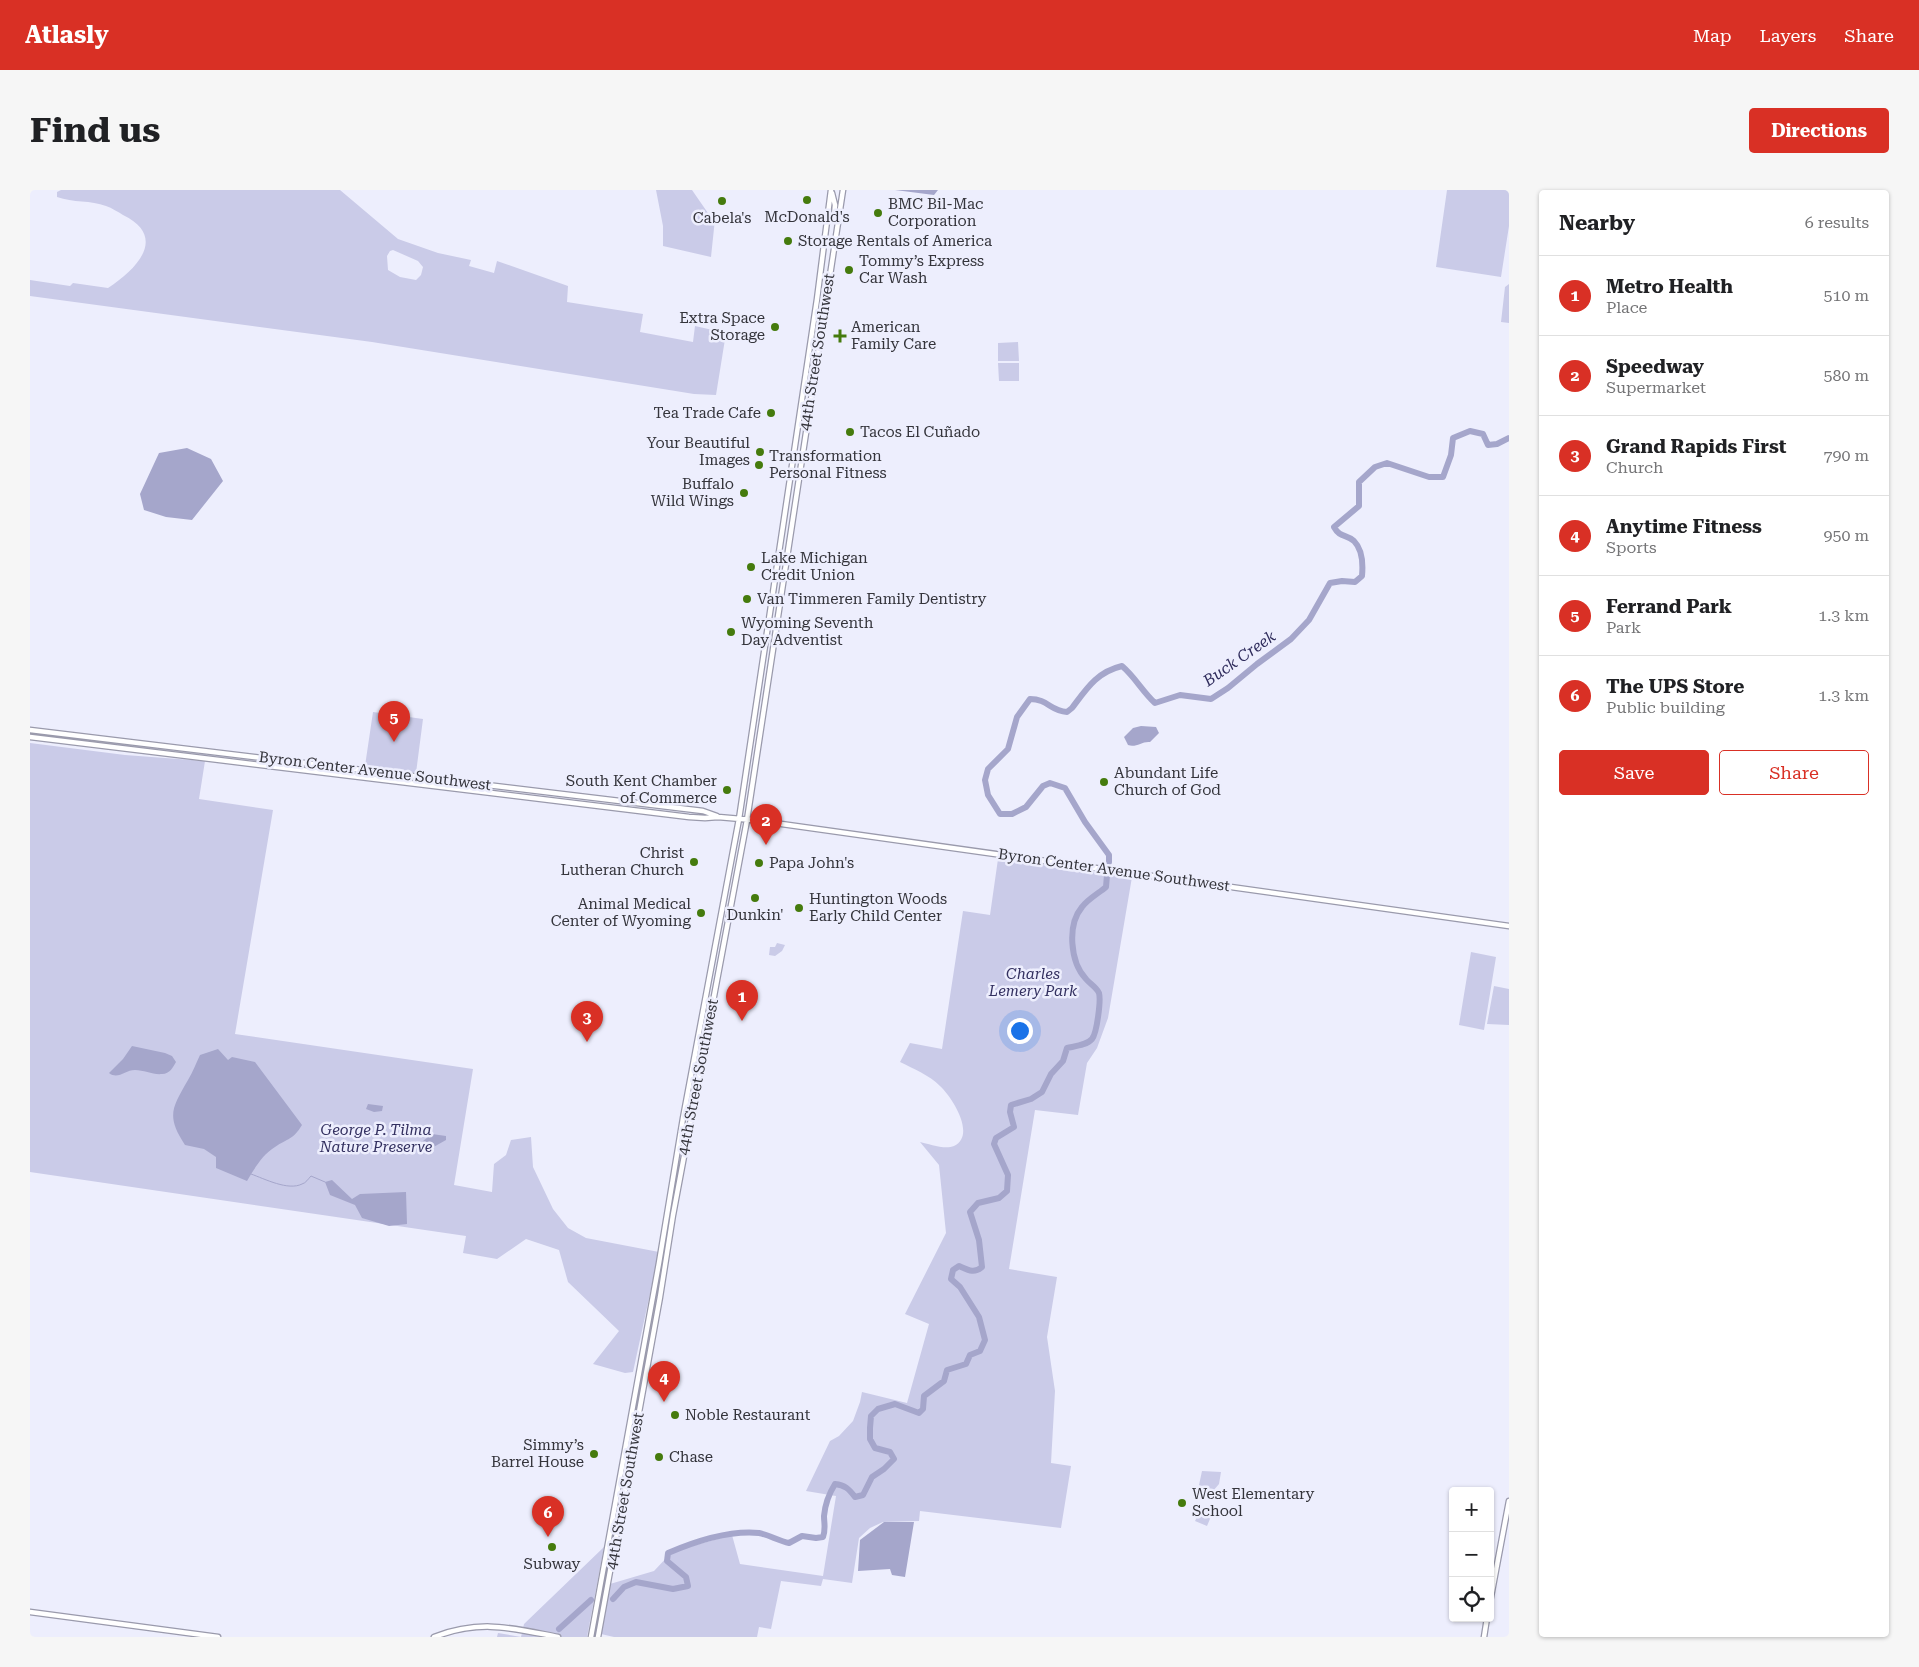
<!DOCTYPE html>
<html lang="en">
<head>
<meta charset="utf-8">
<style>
  :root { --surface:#fff; --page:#f6f6f6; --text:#202124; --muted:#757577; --line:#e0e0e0; --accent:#d93025 }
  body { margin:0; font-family:"Roboto Serif",serif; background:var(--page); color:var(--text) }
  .controls { position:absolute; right:15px; bottom:15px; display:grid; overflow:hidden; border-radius:5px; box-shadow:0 1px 4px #0004 }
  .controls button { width:45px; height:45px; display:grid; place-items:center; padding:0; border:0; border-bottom:1px solid var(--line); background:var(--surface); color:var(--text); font:25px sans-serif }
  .you { position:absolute; left:989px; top:840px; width:18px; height:18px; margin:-12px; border:4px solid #fff; border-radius:50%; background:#1a73e8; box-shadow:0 0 0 8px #1a73e833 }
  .badge { display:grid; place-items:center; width:32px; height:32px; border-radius:50%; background:var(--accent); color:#fff; font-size:16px; font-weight:700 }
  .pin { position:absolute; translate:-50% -41px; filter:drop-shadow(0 1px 2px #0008) }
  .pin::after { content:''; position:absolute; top:26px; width:18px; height:15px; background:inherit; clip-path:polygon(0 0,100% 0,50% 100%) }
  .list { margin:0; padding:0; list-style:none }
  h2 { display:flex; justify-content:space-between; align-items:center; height:65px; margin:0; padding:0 20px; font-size:21px }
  h2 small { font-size:16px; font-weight:400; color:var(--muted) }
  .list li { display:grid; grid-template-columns:32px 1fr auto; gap:15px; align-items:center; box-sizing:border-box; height:80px; padding:0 20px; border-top:1px solid var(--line) }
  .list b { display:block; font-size:19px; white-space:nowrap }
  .list p { margin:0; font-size:16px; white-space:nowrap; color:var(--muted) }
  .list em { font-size:16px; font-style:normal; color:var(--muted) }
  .actions { display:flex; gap:10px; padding:15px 20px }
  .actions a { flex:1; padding:11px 0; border:1px solid var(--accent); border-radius:5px; text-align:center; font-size:18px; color:var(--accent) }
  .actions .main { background:var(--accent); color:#fff }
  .icon { flex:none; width:28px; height:28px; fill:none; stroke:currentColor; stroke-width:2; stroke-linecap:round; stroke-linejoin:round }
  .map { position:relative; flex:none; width:1479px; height:1447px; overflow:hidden; border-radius:5px }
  header { display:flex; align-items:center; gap:30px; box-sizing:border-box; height:70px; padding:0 25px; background:var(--accent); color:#fff }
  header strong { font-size:24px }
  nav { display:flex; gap:28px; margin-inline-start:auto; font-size:18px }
  .intro { display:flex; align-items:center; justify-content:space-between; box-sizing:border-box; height:120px; padding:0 30px }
  h1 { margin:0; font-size:35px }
  .button { padding:12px 22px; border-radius:5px; background:var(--accent); color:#fff; font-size:18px; font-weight:700 }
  main { display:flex; gap:30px; padding:0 30px }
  aside { flex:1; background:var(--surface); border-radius:5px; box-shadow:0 1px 4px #0004 }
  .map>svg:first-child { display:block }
  .green { fill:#cacbe8; fill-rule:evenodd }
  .water { fill:#a5a6cb }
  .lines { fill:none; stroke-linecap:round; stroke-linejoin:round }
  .stream { stroke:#a5a6cb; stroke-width:1 }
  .river { stroke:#a5a6cb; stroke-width:6 }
  .secondary-casing { stroke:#9a9aac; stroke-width:7 }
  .primary-casing { stroke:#9a9aac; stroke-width:7 }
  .secondary { stroke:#fff; stroke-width:4.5 }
  .primary { stroke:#fff; stroke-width:4.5 }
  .poi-dot { fill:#457b0d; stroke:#edeefd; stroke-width:2 }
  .labels { text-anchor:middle; stroke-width:5; stroke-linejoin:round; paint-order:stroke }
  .poi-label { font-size:15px; fill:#34343b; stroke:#edeefd; text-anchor:start }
  .street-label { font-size:15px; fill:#34343b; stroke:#edeefd }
  .park-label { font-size:15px; font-style:italic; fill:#333060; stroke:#edeefd }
  .water-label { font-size:16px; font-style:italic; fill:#302d5d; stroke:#edeefd }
</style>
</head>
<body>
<header>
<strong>Atlasly</strong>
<nav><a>Map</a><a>Layers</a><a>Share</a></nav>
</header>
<div class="intro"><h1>Find us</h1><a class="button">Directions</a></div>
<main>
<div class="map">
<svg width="1479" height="1447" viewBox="0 0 1479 1447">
  <rect width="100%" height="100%" fill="#edeefd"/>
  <!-- green -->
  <path class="green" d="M31 0H310L368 49 408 63 441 70 439 76 464 83 467 71 538 96 537 112 613 124 610 142 663 152 665 136 696 143 686 205 664 204 342 152 0 106V90L40 96 43 93 78 98C107 79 138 47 93 25 88 22 82 18 76 16 61 10 43 13 27 7V2ZM363 60 388 71 393 77 391 85 386 90 370 87 358 80 357 66 360 61Z
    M626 0H662L680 26 685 29 681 67 633 56V36Z
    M1417 0H1479V36L1471 87 1406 77Z
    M1479 94V133L1471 132 1475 97Z
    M988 152 989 171H968V153Z
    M968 173H989V191H969Z
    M343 522 393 529 386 583 335 576Z
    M0 553 95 565 175 571 169 609 243 620 205 844 443 879 424 995 462 1002 464 974 476 965 481 950 501 947 503 977 523 1019 538 1038 556 1048 629 1062 603 1182 595 1183 563 1174 589 1141 538 1092 529 1060 496 1049 467 1069 433 1063 436 1046 0 982Z
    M968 669 1102 687 1078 828 1067 858 1057 873 1048 925 1005 920 979 1079 1027 1087 1017 1147 1025 1201 1021 1273 1041 1276 1031 1338 890 1321 889 1331 853 1332 840 1338 829 1348 822 1393 793 1389 791 1396 751 1391 741 1439 729 1437 727 1447H584L571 1444 580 1394 624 1381 640 1364 655 1358 702 1345 710 1374 793 1386 806 1306 776 1301 800 1251 809 1246 823 1231 830 1212 832 1202 877 1213 899 1134 875 1124 916 1043 909 975 890 952C899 954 915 960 924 956 947 945 921 906 910 896 899 885 884 879 870 872L880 853 912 859 933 721 960 725Z
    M747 753 755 755 752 761 745 766 739 765 740 757H745Z
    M1441 762 1466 767 1454 840 1429 835Z
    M1464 796 1479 799V835L1457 834Z
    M1172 1281 1191 1282 1189 1294 1183 1301 1175 1300 1169 1295Z
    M1171 1319 1182 1324 1177 1336 1165 1331Z
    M574 1357 557 1447H467L468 1443 491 1447 494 1434Z"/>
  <!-- water -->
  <path class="water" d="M865 0H908L904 5Z
    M157 258 181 269 193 291 162 330 136 327 114 320 110 304 129 263Z
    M1111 536 1126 537 1129 543 1120 552C1112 551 1106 558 1098 555L1094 547 1103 538Z
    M102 856 135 863 142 866 146 872C143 877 140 884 132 884 123 885 114 880 105 880 95 880 88 890 79 883L93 869Z
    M188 859 198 870 202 867 225 872 272 935C263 950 258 948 245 957 232 965 225 978 217 991L186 978V967L174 959 155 955C136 926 142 918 158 890 163 882 166 873 170 865Z
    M338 914 353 916 352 921 344 922 336 919Z
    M402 944 416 946V950L400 959 392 957 393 951Z
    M302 990 322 1009 330 1004 376 1002 377 1034 359 1036 332 1028 325 1015 300 1005 295 992Z
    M854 1332H884L875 1387 862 1385 860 1379 828 1381 830 1350Z"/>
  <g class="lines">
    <!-- stream -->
    <path class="stream" d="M221 984C235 989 258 1001 272 994 276 993 278 989 281 986L295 992"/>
    <!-- river -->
    <path class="river" d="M1079 672V665L1055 632 1035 598 1020 593 1013 596 996 617 982 624H970L958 605 955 590 958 579 978 559 987 527 1000 509C1018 509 1020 521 1037 522L1042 518C1057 498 1067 482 1092 476 1105 487 1112 501 1125 513L1150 505 1181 509 1198 498 1227 474 1261 449 1279 430 1300 393 1312 391 1325 392 1332 386C1333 375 1333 360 1324 351 1316 344 1310 348 1304 337L1329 316V292L1345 277 1357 273 1399 287H1413L1421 265 1423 248 1440 241 1453 244 1458 255 1467 254 1479 248
      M583 1409 594 1397 606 1392 643 1399 658 1396 656 1387 637 1371 638 1363C666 1351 699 1340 729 1343 739 1345 749 1351 759 1353L772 1346 786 1348 793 1347C796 1339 794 1333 794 1326 795 1315 800 1302 805 1294 815 1295 819 1299 825 1307L833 1305 842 1287 854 1279 864 1269 860 1262 845 1258 840 1249V1238L841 1226 848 1219 865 1214 889 1223 893 1219 894 1206 914 1191 917 1180 936 1174 940 1165 950 1161 955 1150 949 1127 930 1097 921 1089 923 1080 929 1076C938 1080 944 1084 952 1077L949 1050 940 1022 948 1013 969 1008 977 1001 978 985 964 954 966 948 984 937 980 922 981 915 1001 909 1012 902 1021 884 1033 871 1037 858C1046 856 1057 855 1062 849 1067 843 1071 810 1069 803 1066 797 1060 794 1056 789 1040 772 1037 735 1052 717 1058 709 1069 703 1076 697L1077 685
      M529 1439 561 1410"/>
    <defs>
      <path id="secondary" d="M1460 1412 1479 1311
        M0 1422 188 1447
        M404 1447C451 1429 481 1438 528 1447
        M1454 1447 1457 1428"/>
      <path id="primary" d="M802 3 805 15 804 27 808 28
        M0 540 673 621 687 626
        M0 547 659 627 675 628 688 627 723 630 1479 736
        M561 1447 629 1073 653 928 709 629 787 109 801 0
        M568 1447 630 1107 643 1025 717 630 813 0"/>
    </defs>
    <!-- secondary casing -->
    <use href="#secondary" class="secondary-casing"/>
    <!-- primary casing -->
    <use href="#primary" class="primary-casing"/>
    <!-- secondary -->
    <use href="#secondary" class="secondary"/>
    <!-- primary -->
    <use href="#primary" class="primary"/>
  </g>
  <!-- markers -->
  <g class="poi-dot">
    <circle cx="777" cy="10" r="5"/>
    <circle cx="692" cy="11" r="5"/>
    <circle cx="848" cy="23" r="5"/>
    <circle cx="758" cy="51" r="5"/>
    <circle cx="819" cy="80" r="5"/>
    <circle cx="745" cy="137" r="5"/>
    <path d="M807.5 138.5h5v5h5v5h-5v5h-5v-5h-5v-5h5z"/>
    <circle cx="741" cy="223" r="5"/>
    <circle cx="820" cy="242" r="5"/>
    <circle cx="730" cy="262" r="5"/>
    <circle cx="729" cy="275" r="5"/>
    <circle cx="714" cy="303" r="5"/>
    <circle cx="721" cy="377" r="5"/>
    <circle cx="717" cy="409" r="5"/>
    <circle cx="701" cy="442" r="5"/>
    <circle cx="1074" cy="592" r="5"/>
    <circle cx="697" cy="600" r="5"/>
    <circle cx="664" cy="672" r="5"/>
    <circle cx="729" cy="673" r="5"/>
    <circle cx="725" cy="708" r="5"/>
    <circle cx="769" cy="718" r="5"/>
    <circle cx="671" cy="723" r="5"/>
    <circle cx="645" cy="1225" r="5"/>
    <circle cx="564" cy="1264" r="5"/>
    <circle cx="629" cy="1267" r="5"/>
    <circle cx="1152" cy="1313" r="5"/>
    <circle cx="522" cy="1357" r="5"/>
  </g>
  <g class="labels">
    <!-- poi labels -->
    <g class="poi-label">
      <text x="858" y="19">BMC Bil-Mac<tspan x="858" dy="17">Corporation</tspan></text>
      <text x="777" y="32" text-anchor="middle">McDonald's</text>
      <text x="692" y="33" text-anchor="middle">Cabela's</text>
      <text x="768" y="56">Storage Rentals of America</text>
      <text x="829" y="76">Tommy’s Express<tspan x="829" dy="17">Car Wash</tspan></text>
      <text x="735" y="133" text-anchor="end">Extra Space<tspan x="735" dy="17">Storage</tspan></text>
      <text x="821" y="142">American<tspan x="821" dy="17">Family Care</tspan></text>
      <text x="731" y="228" text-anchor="end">Tea Trade Cafe</text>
      <text x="830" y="247">Tacos El Cuñado</text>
      <text x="720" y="258" text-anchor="end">Your Beautiful<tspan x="720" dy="17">Images</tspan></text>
      <text x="739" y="271">Transformation<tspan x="739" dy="17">Personal Fitness</tspan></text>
      <text x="704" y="299" text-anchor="end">Buffalo<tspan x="704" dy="17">Wild Wings</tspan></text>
      <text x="731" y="373">Lake Michigan<tspan x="731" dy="17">Credit Union</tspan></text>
      <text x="727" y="414">Van Timmeren Family Dentistry</text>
      <text x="711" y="438">Wyoming Seventh<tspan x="711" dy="17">Day Adventist</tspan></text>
      <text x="1084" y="588">Abundant Life<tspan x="1084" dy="17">Church of God</tspan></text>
      <text x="687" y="596" text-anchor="end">South Kent Chamber<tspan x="687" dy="17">of Commerce</tspan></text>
      <text x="654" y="668" text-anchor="end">Christ<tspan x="654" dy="17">Lutheran Church</tspan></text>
      <text x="739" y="678">Papa John's</text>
      <text x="779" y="714">Huntington Woods<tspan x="779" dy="17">Early Child Center</tspan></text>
      <text x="661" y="719" text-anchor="end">Animal Medical<tspan x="661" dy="17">Center of Wyoming</tspan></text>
      <text x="725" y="730" text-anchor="middle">Dunkin'</text>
      <text x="655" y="1230">Noble Restaurant</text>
      <text x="554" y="1260" text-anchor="end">Simmy’s<tspan x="554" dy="17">Barrel House</tspan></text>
      <text x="639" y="1272">Chase</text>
      <text x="1162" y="1309">West Elementary<tspan x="1162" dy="17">School</tspan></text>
      <text x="522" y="1379" text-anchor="middle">Subway</text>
    </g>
    <!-- street labels -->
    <g class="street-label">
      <text transform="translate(787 162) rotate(-81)" y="5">44th Street Southwest</text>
      <text transform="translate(345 581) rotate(7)" y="5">Byron Center Avenue Southwest</text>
      <text transform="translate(1084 680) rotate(8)" y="5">Byron Center Avenue Southwest</text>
      <text transform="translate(668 887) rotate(-79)" y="5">44th Street Southwest</text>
      <text transform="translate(595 1301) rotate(-80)" y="5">44th Street Southwest</text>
    </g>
    <!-- park labels -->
    <g class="park-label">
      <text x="1003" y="789">Charles<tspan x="1003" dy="17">Lemery Park</tspan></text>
      <text x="346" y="945">George P. Tilma<tspan x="346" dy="17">Nature Preserve</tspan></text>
    </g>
    <!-- water labels -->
    <g class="water-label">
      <text transform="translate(1209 468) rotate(-35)" y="6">Buck Creek</text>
    </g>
  </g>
</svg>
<div class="controls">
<button>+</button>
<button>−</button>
<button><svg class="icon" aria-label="locate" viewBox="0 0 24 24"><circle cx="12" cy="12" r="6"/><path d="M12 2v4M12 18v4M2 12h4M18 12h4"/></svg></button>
</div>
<div class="you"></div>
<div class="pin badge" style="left:712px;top:831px">1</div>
<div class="pin badge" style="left:736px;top:655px">2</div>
<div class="pin badge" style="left:557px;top:852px">3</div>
<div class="pin badge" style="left:634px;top:1212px">4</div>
<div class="pin badge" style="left:364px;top:552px">5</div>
<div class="pin badge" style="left:518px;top:1347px">6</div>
</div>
<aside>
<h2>Nearby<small>6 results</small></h2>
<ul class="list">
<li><span class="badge">1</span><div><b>Metro Health</b><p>Place</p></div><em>510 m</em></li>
<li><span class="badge">2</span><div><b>Speedway</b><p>Supermarket</p></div><em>580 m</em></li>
<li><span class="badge">3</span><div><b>Grand Rapids First</b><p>Church</p></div><em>790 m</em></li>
<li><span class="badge">4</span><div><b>Anytime Fitness</b><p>Sports</p></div><em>950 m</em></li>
<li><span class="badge">5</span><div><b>Ferrand Park</b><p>Park</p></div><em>1.3 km</em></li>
<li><span class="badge">6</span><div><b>The UPS Store</b><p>Public building</p></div><em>1.3 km</em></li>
</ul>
<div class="actions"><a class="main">Save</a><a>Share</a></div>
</aside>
</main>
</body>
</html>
